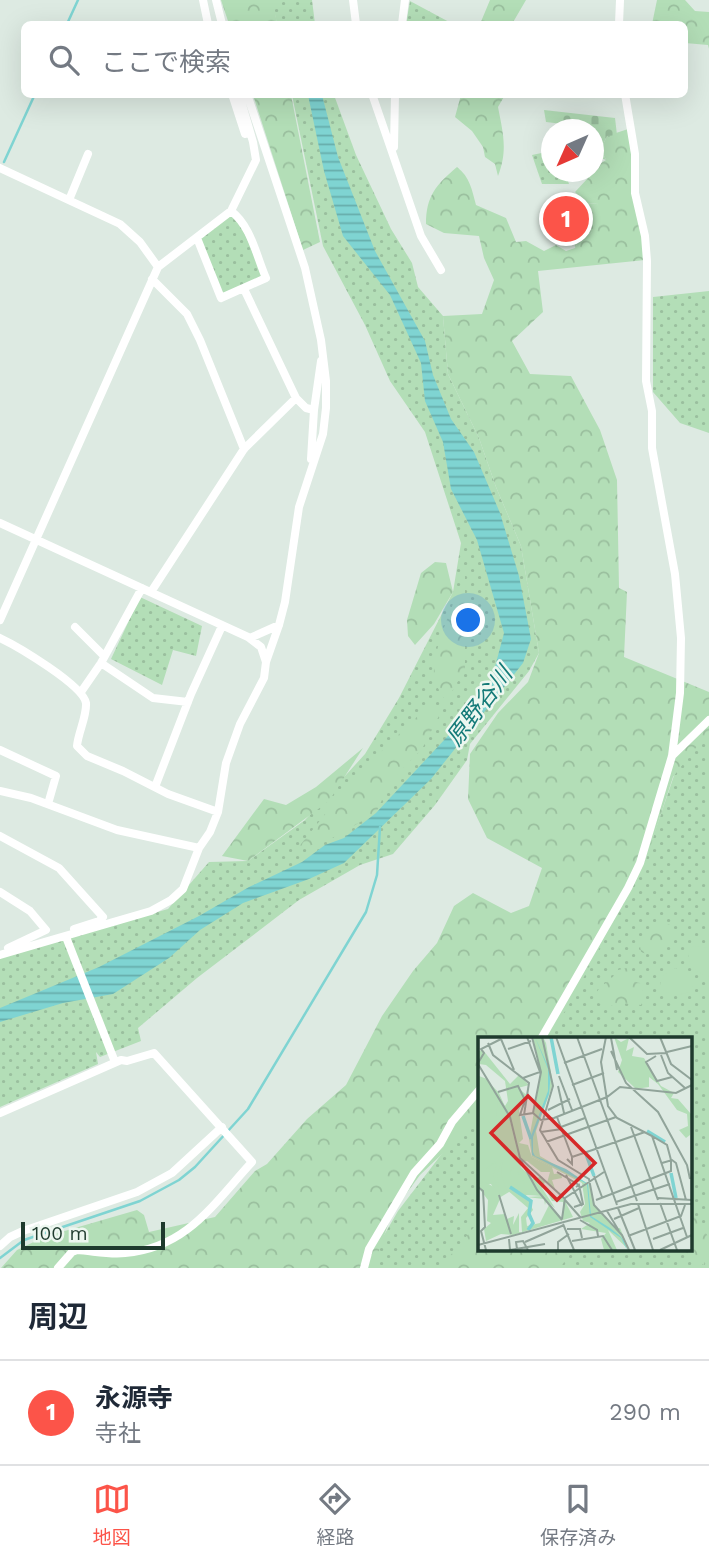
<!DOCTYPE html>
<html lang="ja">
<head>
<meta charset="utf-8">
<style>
  :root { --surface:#fff; --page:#f6f6f7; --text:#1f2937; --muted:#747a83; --line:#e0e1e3; --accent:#fc5449 }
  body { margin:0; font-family:"Work Sans","Noto Sans JP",sans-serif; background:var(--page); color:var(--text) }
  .compass { position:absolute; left:541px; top:119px; width:63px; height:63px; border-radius:50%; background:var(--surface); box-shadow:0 7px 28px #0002; rotate:225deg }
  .scale { position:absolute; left:21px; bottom:18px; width:144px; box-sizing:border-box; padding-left:7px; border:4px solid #1e3a2d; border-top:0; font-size:19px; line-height:24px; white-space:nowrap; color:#1e3a2d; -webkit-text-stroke:5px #edf7f0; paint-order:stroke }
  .you { position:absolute; left:469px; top:621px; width:24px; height:24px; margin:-18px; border:5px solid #fff; border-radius:50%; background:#1a73e8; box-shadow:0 0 0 10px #1a73e833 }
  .badge { display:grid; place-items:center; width:46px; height:46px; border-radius:50%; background:var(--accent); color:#fff; font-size:23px; font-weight:700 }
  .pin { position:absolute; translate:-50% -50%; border:4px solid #fff; box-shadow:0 2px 7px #0006 }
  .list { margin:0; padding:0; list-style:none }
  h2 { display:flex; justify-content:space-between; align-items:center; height:91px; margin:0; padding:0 28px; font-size:30px }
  h2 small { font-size:23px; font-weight:400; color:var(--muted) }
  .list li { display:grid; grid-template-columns:46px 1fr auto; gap:21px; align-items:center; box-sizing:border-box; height:105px; padding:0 28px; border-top:2px solid var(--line) }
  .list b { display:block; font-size:26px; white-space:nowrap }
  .list p { margin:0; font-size:23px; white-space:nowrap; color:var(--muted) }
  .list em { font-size:23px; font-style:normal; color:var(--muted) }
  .icon { flex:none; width:38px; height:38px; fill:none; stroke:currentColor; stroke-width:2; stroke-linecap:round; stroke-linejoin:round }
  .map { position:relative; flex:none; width:709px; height:1268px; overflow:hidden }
  .search { position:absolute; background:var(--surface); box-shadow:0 7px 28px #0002; left:21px; right:21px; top:21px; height:77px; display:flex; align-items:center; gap:18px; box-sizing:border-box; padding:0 24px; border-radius:10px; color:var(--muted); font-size:26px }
  .sheet { height:196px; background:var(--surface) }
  nav { display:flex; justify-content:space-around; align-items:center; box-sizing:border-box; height:98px; border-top:2px solid var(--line); background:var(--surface); font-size:19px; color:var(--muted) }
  nav a { display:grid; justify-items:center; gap:4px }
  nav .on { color:var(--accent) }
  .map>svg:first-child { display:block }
  .grass { fill:url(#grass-dots) }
  .forest { fill:url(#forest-crowns) }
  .cemetery { fill:url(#cemetery-stones) }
  .pitch { fill:#b3deb7 }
  .water { fill:url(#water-rules) }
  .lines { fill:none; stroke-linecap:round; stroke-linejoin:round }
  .stream { stroke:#7fd4d2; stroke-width:2.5 }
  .street { stroke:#fff; stroke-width:8 }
  .labels { text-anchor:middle; stroke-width:5; stroke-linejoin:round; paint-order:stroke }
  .water-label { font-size:23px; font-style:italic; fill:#147a78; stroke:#edf7f0 }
  .inset-river { fill:none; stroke:#7fd4d2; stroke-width:3.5 }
  .inset-road { fill:none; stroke:#91a49a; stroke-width:2 }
  .view { fill:#d62828; fill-opacity:0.15; stroke:#d62828; stroke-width:3.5 }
  .inset-edge { fill:none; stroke:#1e3a2d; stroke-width:3.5 }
</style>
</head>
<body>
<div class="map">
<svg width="709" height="1268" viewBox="0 0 709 1268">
  <defs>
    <pattern id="grass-dots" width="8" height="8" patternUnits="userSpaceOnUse" patternTransform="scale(1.75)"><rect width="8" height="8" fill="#b3deb7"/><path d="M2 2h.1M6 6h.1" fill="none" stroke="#9abf9e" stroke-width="1.8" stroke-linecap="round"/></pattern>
    <pattern id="forest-crowns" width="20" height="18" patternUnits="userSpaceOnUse" patternTransform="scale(1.75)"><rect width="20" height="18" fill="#b3deb7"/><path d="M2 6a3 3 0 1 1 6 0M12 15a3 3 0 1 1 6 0" fill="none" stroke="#9abf9e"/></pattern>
    <pattern id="cemetery-stones" width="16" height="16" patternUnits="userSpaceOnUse" patternTransform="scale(1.75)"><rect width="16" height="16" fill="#b3deb7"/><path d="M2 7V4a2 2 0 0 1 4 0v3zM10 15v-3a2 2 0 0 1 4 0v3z" fill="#9abf9e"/></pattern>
    <pattern id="water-rules" width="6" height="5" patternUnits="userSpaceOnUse" patternTransform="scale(1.75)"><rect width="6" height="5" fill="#7fd4d2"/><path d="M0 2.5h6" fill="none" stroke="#67adab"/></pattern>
  </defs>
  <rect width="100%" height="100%" fill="#ddeae2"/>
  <!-- grass -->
  <path class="grass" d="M272 0H312L315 24H277Z
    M410 1 451 23V24H406Z
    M292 95H334L356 155 391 229 412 263 418 287 443 316 448 374 479 438 496 487 521 546 539 653 529 671 470 744 467 760 435 805 393 854 360 865 299 900 197 978 138 1028 141 1041 100 1057 96 1052 98 1064 0 1107V957L168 909 209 862 248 861 305 820 365 754 399 698 453 592 461 543 425 432 390 381 365 325 323 246Z
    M551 151 552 172H565L569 184H542L532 155Z
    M580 198 587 204 598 203 596 225 591 233 582 235 575 248 574 231 581 229Z
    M231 214 239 220 263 277 222 296 200 238Z
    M709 291V433L680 423 653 392V297Z
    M140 597 202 626 196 656 173 650 162 685 111 659Z
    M709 714V1268H365L398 1211 480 1104V1249H690V1039H526L650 846 679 761Z"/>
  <!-- forest -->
  <path class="forest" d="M221 0H273L277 24H229Z
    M490 0H526L512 24H480Z
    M657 0H685L695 11 709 12V49L708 45 685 43 684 24H652Z
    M253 95H291L320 242 303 250Z
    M461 95H505L498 107C503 133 508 150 498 176L495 164 485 157 483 147 472 131 455 117Z
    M628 129 645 260 538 271 543 312 512 341 530 374 571 376 600 430 617 480 619 588 627 592 624 657 709 692V731L673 777 644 866 566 1010 543 1039H480V1118L420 1175 392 1213 373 1268H1L17 1250 44 1237 137 1210 144 1215 149 1232 215 1217 255 1171 267 1164 307 1119 346 1085 382 1016 413 971 437 943 454 906 473 893 511 913 529 906 542 868 487 838 468 799 470 754 498 713 528 682 539 653 521 546 496 487 479 438 448 374 443 316 482 314 494 280 484 258 479 236 444 233 426 224C426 196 436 185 457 167 470 177 472 190 476 205L506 218 516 242 526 241 544 251 556 245 566 251 575 248 582 235 591 233C597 223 592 213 598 203L587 204 575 192 588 178 590 172H594V167L606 160 601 149 607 136Z
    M435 562 446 563 453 592 434 624 415 645 408 636 407 620 421 573Z
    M465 574V669L446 702C442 695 437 688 435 681 428 658 456 598 465 574Z
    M426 708 442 710 422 749 390 782 376 813 327 841 297 849 356 776Z
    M363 748 329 801 248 861 222 856 264 799 286 805 316 787Z
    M664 924H672L675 931C671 947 658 960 641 952L640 946C646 938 653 927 664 924Z
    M631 967 632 981 640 983 645 997 641 1005 623 1003 618 1007 598 1003 596 993C602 983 612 981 618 970Z
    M690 1208 709 1238 704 1265 694 1260 683 1249H690Z
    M480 1220V1249H574L562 1265 561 1268H448L449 1257Z"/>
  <!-- cemetery -->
  <path class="cemetery" d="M544 110 615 118 617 135 607 136 601 149 606 160 594 155V130L580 129V126L546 122Z"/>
  <!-- pitch -->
  <path class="pitch" d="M697 946 709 948V976H705C695 970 689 966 688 954L692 947Z
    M675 968 683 970 693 979V986L690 992 673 996 662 989 660 984 664 975Z"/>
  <!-- water -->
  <path class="water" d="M308 95H322L338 157 375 251 425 341 433 375 451 419 474 452 500 513 519 576 531 639 523 663 431 779 344 863 309 879 243 903 200 930 169 958 113 994 63 1003 0 1022V1008L99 967 199 916 249 887 302 862 325 845 344 838 376 813 488 693 504 633 477 540 451 489 443 442 425 401 421 363 390 295 343 236 324 171Z"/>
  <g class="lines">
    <!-- stream -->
    <path class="stream" d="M67 24 78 0
      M4 162 35 94
      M0 1258 24 1240 140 1201 179 1180 195 1167 248 1109 366 912 377 875 380 827"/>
    <!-- street -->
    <path class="street" d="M203 0 208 24
      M216 0 222 24
      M353 0 356 24
      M402 24 405 0
      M619 24 620 0
      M232 94 245 134
      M372 94 421 236 441 270
      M394 147 395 94
      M0 168 120 224 140 242 158 267
      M69 200 88 154
      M231 211 256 160 253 142 239 94
      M152 279 187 314 200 340 244 449
      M244 289 296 398 306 408 314 410
      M311 459 314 410 321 361
      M0 523 248 637 261 647 266 662
      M151 592 244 449 296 398
      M0 620 158 267 231 211C251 226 256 255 266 278L221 298 197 238
      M75 627 104 656
      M0 638C17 646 83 685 86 703 87 716 78 733 77 746L87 756 123 771 168 794 218 812
      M250 638 279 625
      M101 663 153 698 188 702
      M81 692 101 663 142 588
      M0 750 56 776 48 804
      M672 756 709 720
      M155 787 191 694 222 626
      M0 791 31 798 117 830 199 848
      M0 836 59 868 103 917 99 921 74 929
      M0 892 30 911 46 930 8 948
      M66 937 115 1062
      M0 955 151 911 171 900 183 889 199 848 210 832 218 812 226 763 240 724 264 678 266 662 279 625 285 602 299 507 323 434 326 408V381L321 340 305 268 247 94
      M541 1039 628 888 640 863 672 756 680 693 681 638 675 574 652 448V411L646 381 647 261 645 236 635 193V154L625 94
      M0 1113 121 1060 127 1061 154 1053 252 1162C214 1203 187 1248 125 1253 110 1255 93 1251 77 1250L72 1252 58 1268
      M0 1246 10 1237 23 1231 137 1192 172 1173 222 1127
      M364 1268 369 1249 414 1173 440 1144 452 1122 480 1089"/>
  </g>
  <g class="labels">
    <!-- water labels -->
    <g class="water-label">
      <text transform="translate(479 706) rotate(-53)" y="8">原野谷川</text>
    </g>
  </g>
  <!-- overview -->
  <g transform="translate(478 1037)">
    <rect width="214" height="214" fill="#ddeae2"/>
    <path d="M55 0H65L68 6 75 47 58 94 62 119 112 148 117 169 137 192 142 191 151 213 130 193 139 213H119H126L123 202 128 196 103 192 112 186 105 184 102 175 107 167 104 146 54 120 51 102 63 37ZM8 42 21 56 31 79 43 130 55 142 62 140 67 145 64 151 77 171 68 164 67 168 66 162 48 160 66 159 31 155 21 161 13 147 0 148V54Z" fill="#b3deb7"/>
    <path d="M136 0 143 5 151 1 148 14 156 10 154 19 166 21 183 49 196 56 193 61 200 62 213 77 212 98 208 101 201 93 210 89 209 77 199 73 180 47 171 40V50L158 52 140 35 144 23ZM5 13 32 47 41 38 51 48 40 51 50 59 41 73 45 102 41 106 50 108 54 120 74 130 76 137 83 136 84 141 74 143 77 152 69 146 72 135H63L49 124 41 126 32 83 20 63 18 80 24 78 25 93 0 79 1 39 9 42 14 61 21 59 9 39 27 69 30 64 27 44 8 28 1 27 0 14ZM33 109 39 133 34 130 32 137 47 147 39 134 42 136 52 151 66 159 48 158 55 173 48 181 49 189 62 186 71 168 85 182V165L74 164 67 151 77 161 85 160 95 180 35 198 23 197 8 204 6 192 13 186 9 184 10 163 0 150 5 144 16 150 22 162 15 178 27 177 29 182 36 179 35 188 41 176V195H44L43 180 50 171 28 152 23 137 25 120 19 138 21 152 15 139 20 124 6 134Z" fill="#b3deb7"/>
    <path d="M57 0 73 36 71 57 55 100V115L57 119 88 132 110 147 113 179 132 191 142 199 146 204 149 213 143 201 112 180 109 147 54 118 53 99 70 54V32Z" fill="#7fd4d2"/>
    <path class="inset-river" d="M73 0 80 37M45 79 53 102M169 94 187 105M108 117 116 139M193 136 198 161M32 150 53 164 51 177 55 186 50 193"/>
    <path class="inset-road" d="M64 0 75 49 62 93 80 123 111 142 116 168 144 198 151 213M78 0 139 168M99 0 159 164M128 0 123 25 130 69 139 81 174 99 209 200M151 0 169 17 188 16M182 0 193 27 214 43M133 1 139 33M23 2 36 33M10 6 15 18 51 46 46 78M30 12 53 4M133 14 148 46 180 75 209 128 212 142M189 15 214 9M183 18 190 36 207 51M178 19 168 25 179 44 194 40M0 26 6 16 3 12 23 2M86 26 124 12M0 27 32 80 42 121 87 162M81 39 94 73M45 41 62 35 49 0M94 48 126 36M80 49 86 76M20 55 40 49 47 63 42 78 55 76 63 35 54 0M70 73 92 62M55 76 63 83 76 81 129 60 142 50 198 56 214 48M79 80 94 120M83 90 107 81M153 90 180 163M63 95 84 92M174 99 189 108 193 123M68 105 138 80M42 122 59 153 84 183M89 122 94 127V120L167 95M184 126 194 123 198 126 208 163M79 135 101 148M88 138 104 169M116 139 124 160M0 150 5 154 7 190 3 194 8 213M21 158 33 197M180 161 214 163M87 163 103 181M118 163 193 134V123M138 165 192 147M182 166 199 213M160 167 175 213M96 170 105 167 101 148 98 150M140 171 157 213M129 174 141 194M84 182 87 161 126 135M136 182 161 171M102 183 119 193 120 199M85 187 96 213M89 192H102L104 201M150 199 203 179 207 168M31 202 32 213 67 207M175 202 205 191M94 204 125 199 134 213M47 205 86 188M0 208 153 167H214M39 212 38 205 45 204 50 213M80 213V205L91 197M182 213 214 198"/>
    <path class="view" d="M50 59 117 126 79 163 13 96Z"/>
    <rect width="214" height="214" class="inset-edge"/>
  </g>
</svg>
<svg class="compass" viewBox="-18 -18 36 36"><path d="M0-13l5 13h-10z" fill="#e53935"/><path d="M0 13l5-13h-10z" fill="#747a83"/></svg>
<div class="scale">100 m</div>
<div class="you"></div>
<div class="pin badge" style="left:566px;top:219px">1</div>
<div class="search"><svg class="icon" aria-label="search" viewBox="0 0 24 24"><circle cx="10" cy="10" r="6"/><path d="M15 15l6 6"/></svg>ここで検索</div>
</div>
<section class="sheet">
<h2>周辺<small></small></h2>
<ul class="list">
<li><span class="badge">1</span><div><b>永源寺</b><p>寺社</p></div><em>290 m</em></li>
</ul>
</section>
<nav>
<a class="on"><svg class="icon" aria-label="map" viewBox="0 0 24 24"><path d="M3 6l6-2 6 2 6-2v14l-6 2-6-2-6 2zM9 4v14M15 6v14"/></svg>地図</a>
<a><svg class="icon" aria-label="directions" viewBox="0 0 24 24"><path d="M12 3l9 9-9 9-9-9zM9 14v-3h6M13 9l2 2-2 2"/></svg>経路</a>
<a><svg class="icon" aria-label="saved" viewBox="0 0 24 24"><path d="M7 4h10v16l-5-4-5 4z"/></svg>保存済み</a>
</nav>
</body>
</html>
